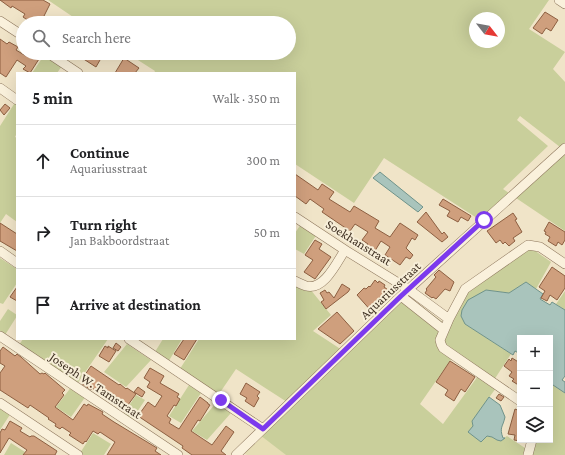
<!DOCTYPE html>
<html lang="en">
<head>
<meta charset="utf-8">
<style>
  :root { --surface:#fff; --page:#f6f6f6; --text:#202124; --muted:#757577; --line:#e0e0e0 }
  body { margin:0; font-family:"Crimson Pro",serif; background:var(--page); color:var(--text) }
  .controls { position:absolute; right:12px; bottom:12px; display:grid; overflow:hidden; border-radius:0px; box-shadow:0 4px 16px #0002 }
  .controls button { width:36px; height:36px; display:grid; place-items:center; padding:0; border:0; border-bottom:1px solid var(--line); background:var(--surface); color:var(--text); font:20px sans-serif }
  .compass { position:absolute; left:469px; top:12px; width:36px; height:36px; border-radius:50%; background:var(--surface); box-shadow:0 4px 16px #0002; rotate:121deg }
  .stop { position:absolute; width:12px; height:12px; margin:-9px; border:3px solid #7c3aed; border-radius:50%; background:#fff }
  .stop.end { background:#7c3aed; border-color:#fff; box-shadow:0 1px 4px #0008 }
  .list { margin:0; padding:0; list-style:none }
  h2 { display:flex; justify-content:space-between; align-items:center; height:52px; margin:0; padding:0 16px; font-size:17px }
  h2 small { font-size:13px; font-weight:400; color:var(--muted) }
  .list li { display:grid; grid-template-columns:26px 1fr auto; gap:12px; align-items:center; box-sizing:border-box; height:72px; padding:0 16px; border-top:1px solid var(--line) }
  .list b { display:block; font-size:15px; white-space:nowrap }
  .list p { margin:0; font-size:13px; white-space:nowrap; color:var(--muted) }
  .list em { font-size:13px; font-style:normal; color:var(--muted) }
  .icon { flex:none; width:22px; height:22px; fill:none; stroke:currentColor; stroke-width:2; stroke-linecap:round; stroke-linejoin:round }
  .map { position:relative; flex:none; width:565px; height:455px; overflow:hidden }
  .search { position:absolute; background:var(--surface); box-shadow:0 4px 16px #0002; left:16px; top:16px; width:280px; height:44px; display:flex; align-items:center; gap:10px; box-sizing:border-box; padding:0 14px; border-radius:22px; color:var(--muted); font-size:15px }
  .panel { position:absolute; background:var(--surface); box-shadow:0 4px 16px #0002; left:16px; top:72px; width:280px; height:268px; border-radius:0px }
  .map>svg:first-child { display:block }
  .farmland { fill:#e6deb5 }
  .green { fill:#c9cf9b; fill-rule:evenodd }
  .water { fill:#a9c4bc; stroke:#6f938a }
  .building { fill:#cf9f7d; stroke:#8d5f41 }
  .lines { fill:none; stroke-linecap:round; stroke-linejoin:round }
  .minor-casing { stroke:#8d765c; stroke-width:10 }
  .minor { stroke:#faf1dc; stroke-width:9 }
  .route { stroke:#7c3aed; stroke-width:5 }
  .labels { text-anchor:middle; stroke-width:4; stroke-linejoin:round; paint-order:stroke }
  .street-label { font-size:13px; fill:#3d2e20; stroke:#f7eed8 }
</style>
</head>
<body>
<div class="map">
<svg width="565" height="455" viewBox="0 0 565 455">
  <rect width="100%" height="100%" fill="#f0e4c8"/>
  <!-- farmland -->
  <path class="farmland" d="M260 435 278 447 286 455H247L243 452Z"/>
  <!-- green -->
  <path class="green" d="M48 0H549L529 29 565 52 553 69 565 82V143L560 147 520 116 517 120 548 146 503 189 509 193 480 220 384 158 354 203 295 164V73H154L155 71 127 53H289V23H82ZM475 18H499V42H475Z
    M45 54 62 66 57 73H32Z
    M16 101 17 133 15 137 17 138V222L6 214 0 223V126Z
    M565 154V231L516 198Z
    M301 224 317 234 304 254 295 249V233Z
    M528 248 534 250 551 262 536 289 526 282 509 293 486 290 465 324 511 354 494 380 444 343 453 316 466 291Z
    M0 258 17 269V283L3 304 0 303Z
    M295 284 310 289 331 315 313 331 342 350 287 402 236 369 217 397 178 372 199 339H295Z
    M565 291V310L556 304Z
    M407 295 445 324 437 339 452 358 420 404 443 424 478 376 496 388 472 421 487 436 492 437 497 440H501L507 436 525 448 527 455H286L260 435Z
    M8 309 17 315V316L5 335 0 332V321Z
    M23 339H108L77 384 19 345Z
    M163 339H182L167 364 153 355Z
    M127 344 151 360 126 387 104 372Z
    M550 383 565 393V455H531L535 440H550Z
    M189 385 201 393 181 423 169 416Z
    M72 386 86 396 71 417 56 407Z
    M136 395 145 400 131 421 123 415Z
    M216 403 231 413 207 440 192 431Z
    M0 406 11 413 0 430Z
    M93 433 111 444 104 455H83L80 453Z
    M11 443 25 452 23 455H4Z"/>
  <!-- water -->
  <path class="water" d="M380 172 423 207 418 212 373 178Z
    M526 282 543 294 540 299 550 305 552 302 565 310V376L562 380 565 382V393L550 383V338H520V354L515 351 513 355 465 324 461 316 462 310 468 300 486 290 509 293Z
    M489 397 500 405 505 417C503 427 499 427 503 438H505L501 441 497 440 492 437 487 436 481 442 468 432 473 426 472 421Z"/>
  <!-- building -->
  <path class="building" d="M0 0H43L50 4 44 16 54 23H32L23 17 25 14 12 6 11 8Z
    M545 12 558 20 551 31 546 28 542 34 533 28Z
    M0 39 7 44 9 42 18 47 16 50 26 56 28 53H31L39 59 30 73 23 69 26 66 17 60 6 77 0 73Z
    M85 53H104L96 67 82 58Z
    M124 58 139 68 135 73H115Z
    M5 104 10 108 4 115 0 110Z
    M295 174 318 190 322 184 334 192 329 199 350 212 354 206 379 221 375 228 390 237 400 223 418 235 415 240 412 238 406 248 413 255 410 259 406 257 400 265 385 255 390 247 381 241 373 254 365 248 368 244 362 240 368 232 355 224 350 231 322 212 324 209 310 199 306 204 295 196Z
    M443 199 471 216 468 221 461 217 458 222 447 216 450 211 439 205Z
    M426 212 442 234 444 232 448 237 442 242 417 222Z
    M513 213 517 219 515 220 522 232 513 238 515 241 509 246 505 242 503 244 500 240 496 243 487 231Z
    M549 222 565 232V240L562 245 558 242 556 246 548 241 550 237 545 234 546 232 544 231Z
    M0 223 17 234V251L0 241Z
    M315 240 322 244 319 249 331 257 315 279 304 272 313 260 305 255Z
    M552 267 565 276V288L557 300 550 295 547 301 541 298 545 291 539 287Z
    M439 270 454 282 450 291 445 289 436 299 433 297 432 298 425 293 427 290 426 289 436 277 434 275Z
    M375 280 378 283 379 281 385 285 384 287 391 292 387 298 383 295 373 304 377 309 373 313 357 295 364 288 366 289 369 286 370 287Z
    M342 284 350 289 348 292 326 309 321 302 324 300 320 293 325 290 327 293 329 292 334 298Z
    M17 287V301L10 297Z
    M337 312 354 331 340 344 318 329Z
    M184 339H197L184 360 174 354Z
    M116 343 121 347 118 351 113 348Z
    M105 346 108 348V346L116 351 109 362 99 356Z
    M3 347 15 356 17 354 21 357 40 374 42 373 44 374 45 373 65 390 62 393 64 395 55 407 73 420 84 404 87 406 88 404 103 412 102 414 114 422 157 448 155 451 161 455H107L115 442 100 432 98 434 93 431 86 442 85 441 83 444 69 435 71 433 62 427 60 429 55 426 56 424 48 419 49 418 30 405 28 408 0 390V373L5 366 0 363V351Z
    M512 358 520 363V386L512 381 514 379 509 376 512 372 504 366 509 359 511 361Z
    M450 361 475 377 465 392 461 389 454 401 445 395 448 390 436 382Z
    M91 366 119 385 120 384 126 389 127 388 136 394 125 409 116 402 115 404 92 388 91 390 82 384 84 381 82 379Z
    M150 368 164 376 160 383 179 394 177 397 180 399 176 406 174 405 167 416 171 419 169 423 179 429 200 397 208 403V404L210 405 200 421 198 420 191 431 212 445 226 426 234 432 221 451 226 455H192L182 448 183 446 138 416 148 402 155 407 162 396 147 387 150 382 144 378Z
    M246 383 260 392 257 396 259 398 254 407 245 401 247 398 240 394Z
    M138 387 145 392 142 397 134 392Z
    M499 394 504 397 501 401 496 398Z
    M515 409 520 411V441L514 440 515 435 508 434Z
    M10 421 22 428 20 431 30 437 31 436H34L57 451 55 455H23L27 450 9 438 0 453V433L2 429 5 430Z"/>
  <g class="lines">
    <defs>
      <path id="minor" d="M559 0 565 4
        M0 21 23 36
        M48 53 78 73
        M0 88 17 100
        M295 217 345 250 408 289 449 319
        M0 251 17 263
        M295 281C299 283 303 285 306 286 324 291 337 262 345 250
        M401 296 444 330
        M0 336 178 455
        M129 339 263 429
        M520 401 443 348 441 344 440 340 449 319 465 289 528 245 540 247 565 264
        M0 403 78 455
        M236 455 401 296 565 148
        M528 455 532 440"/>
    </defs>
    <!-- minor casing -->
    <use href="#minor" class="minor-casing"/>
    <!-- minor -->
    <use href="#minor" class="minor"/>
  </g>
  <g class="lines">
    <!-- route -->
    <path class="route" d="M221 400 263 429 401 296 484 220"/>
  </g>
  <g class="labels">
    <!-- street labels -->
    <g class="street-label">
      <text transform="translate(359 242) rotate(32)" y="5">Soekhanstraat</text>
      <text transform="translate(390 290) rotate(-43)" y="5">Aquariusstraat</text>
      <text transform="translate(96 385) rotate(34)" y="5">Joseph W. Tamstraat</text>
    </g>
  </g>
</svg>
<div class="controls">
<button>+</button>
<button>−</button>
<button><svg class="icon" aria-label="layers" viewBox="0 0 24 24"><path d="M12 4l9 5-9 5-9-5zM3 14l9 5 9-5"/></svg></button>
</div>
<svg class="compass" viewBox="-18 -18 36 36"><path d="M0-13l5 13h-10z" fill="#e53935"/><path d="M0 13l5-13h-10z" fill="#757577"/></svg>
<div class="stop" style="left:484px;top:220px"></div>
<div class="stop end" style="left:221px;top:400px"></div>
<div class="search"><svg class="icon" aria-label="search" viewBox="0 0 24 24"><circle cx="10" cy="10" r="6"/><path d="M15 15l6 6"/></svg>Search here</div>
<section class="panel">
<h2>5 min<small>Walk · 350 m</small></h2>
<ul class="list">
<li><svg class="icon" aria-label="ahead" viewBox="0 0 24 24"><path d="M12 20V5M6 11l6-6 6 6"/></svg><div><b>Continue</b><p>Aquariusstraat</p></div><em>300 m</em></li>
<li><svg class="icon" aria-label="right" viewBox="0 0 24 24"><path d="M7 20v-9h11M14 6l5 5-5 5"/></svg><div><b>Turn right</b><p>Jan Bakboordstraat</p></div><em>50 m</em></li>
<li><svg class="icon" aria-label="arrive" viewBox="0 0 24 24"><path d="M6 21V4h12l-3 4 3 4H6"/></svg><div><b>Arrive at destination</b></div></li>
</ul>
</section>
</div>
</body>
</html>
